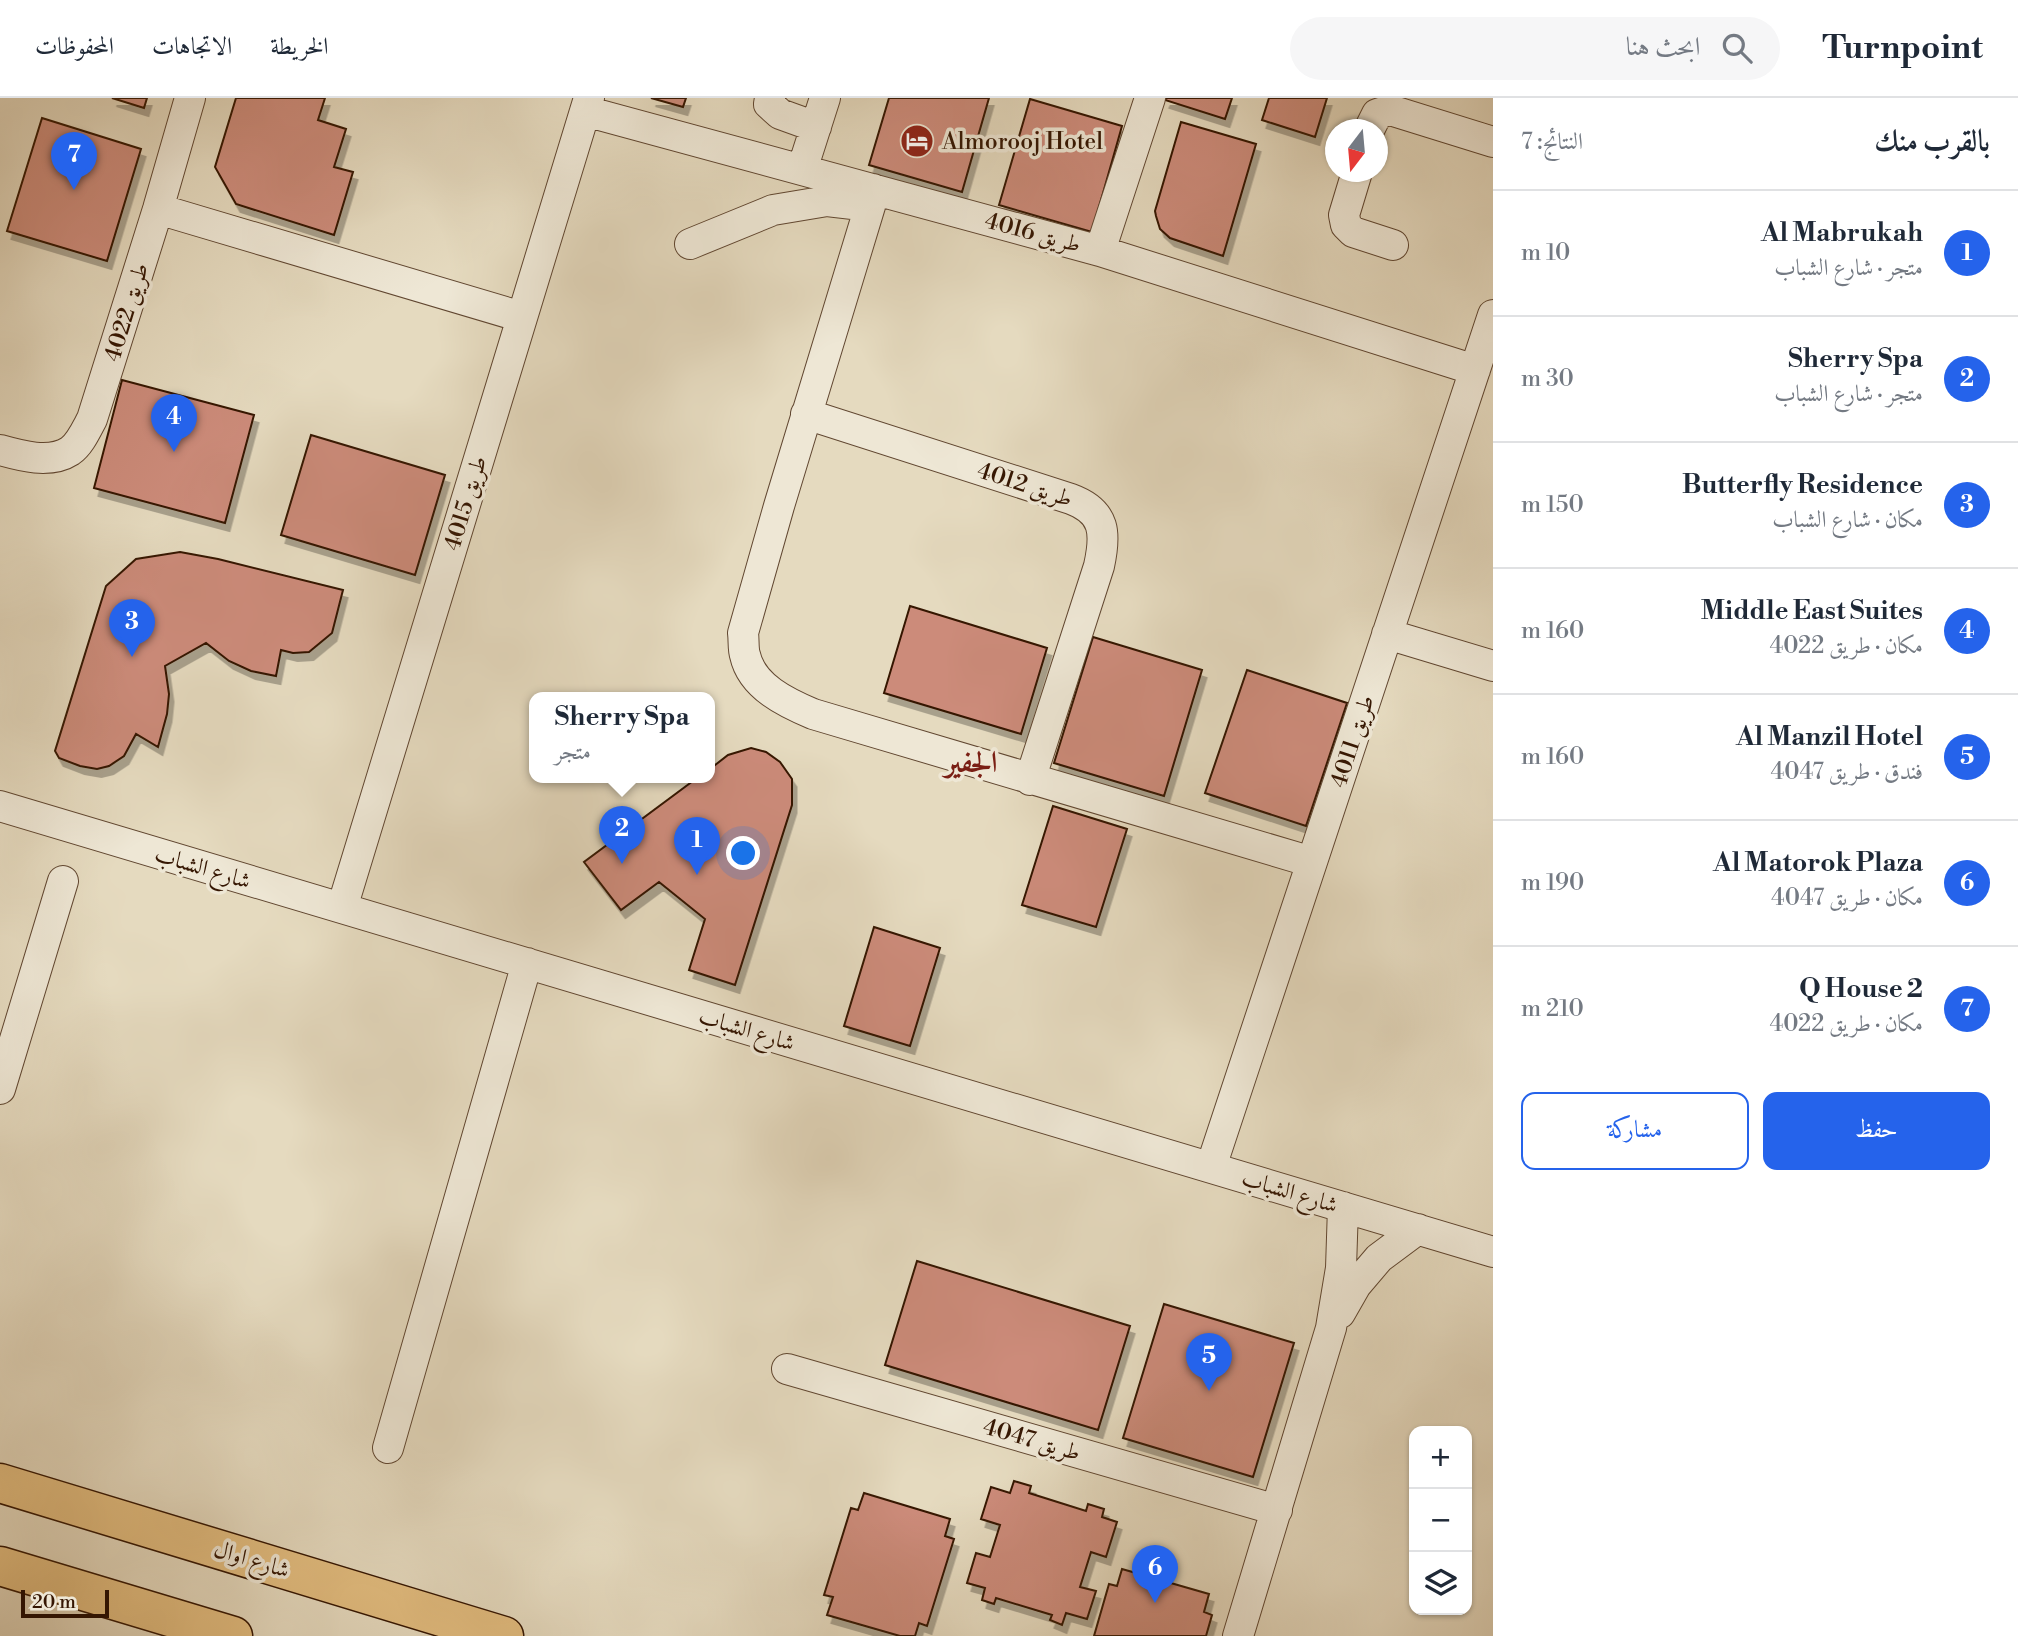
<!DOCTYPE html>
<html lang="ar">
<head>
<meta charset="utf-8">
<style>
  :root { --surface:#fff; --page:#f6f6f7; --text:#1f2937; --muted:#747a83; --line:#e0e1e3; --accent:#2563eb }
  body { margin:0; font-family:"Libre Bodoni",Amiri,serif; background:var(--page); color:var(--text); direction:rtl }
  .controls { position:absolute; right:21px; bottom:21px; display:grid; overflow:hidden; border-radius:14px; box-shadow:0 2px 5px #0004 }
  .controls button { width:63px; height:63px; display:grid; place-items:center; padding:0; border:0; border-bottom:2px solid var(--line); background:var(--surface); color:var(--text); font:35px sans-serif }
  .compass { position:absolute; left:1325px; top:21px; width:63px; height:63px; border-radius:50%; background:var(--surface); box-shadow:0 2px 5px #0004; rotate:196deg }
  .scale { position:absolute; left:21px; bottom:18px; width:88px; box-sizing:border-box; padding-left:7px; border:4px solid #351602; border-top:0; font-size:19px; line-height:24px; white-space:nowrap; color:#351602; -webkit-text-stroke:5px #eee7d5; paint-order:stroke }
  .you { position:absolute; left:744px; top:756px; width:24px; height:24px; margin:-18px; border:5px solid #fff; border-radius:50%; background:#1a73e8; box-shadow:0 0 0 10px #1a73e833 }
  .badge { display:grid; place-items:center; width:46px; height:46px; border-radius:50%; background:var(--accent); color:#fff; font-size:23px; font-weight:700 }
  .pin { position:absolute; translate:-50% -58px; filter:drop-shadow(0 2px 4px #0008) }
  .pin::after { content:''; position:absolute; top:37px; width:24px; height:21px; background:inherit; clip-path:polygon(0 0,100% 0,50% 100%) }
  .popup { position:absolute; left:529px; top:594px; width:186px; height:91px; box-sizing:border-box; display:grid; place-content:center; border-radius:14px; background:var(--surface); filter:drop-shadow(0 2px 5px #0005); font-size:23px; white-space:nowrap; color:var(--muted) }
  .popup b { font-size:26px; color:var(--text) }
  .popup::after { content:''; position:absolute; left:50%; top:100%; margin-left:-14px; border:14px solid transparent; border-top-color:var(--surface) }
  .list { margin:0; padding:0; list-style:none }
  h2 { display:flex; justify-content:space-between; align-items:center; height:91px; margin:0; padding:0 28px; font-size:30px }
  h2 small { font-size:23px; font-weight:400; color:var(--muted) }
  .list li { display:grid; grid-template-columns:46px 1fr auto; gap:21px; align-items:center; box-sizing:border-box; height:126px; padding:0 28px; border-top:2px solid var(--line) }
  .list b { display:block; font-size:26px; white-space:nowrap }
  .list p { margin:0; font-size:23px; white-space:nowrap; color:var(--muted) }
  .list em { font-size:23px; font-style:normal; color:var(--muted) }
  .actions { display:flex; gap:14px; padding:21px 28px }
  .actions a { flex:1; padding:16px 0; border:2px solid var(--accent); border-radius:14px; text-align:center; font-size:24px; color:var(--accent) }
  .actions .main { background:var(--accent); color:#fff }
  .icon { flex:none; width:38px; height:38px; fill:none; stroke:currentColor; stroke-width:2; stroke-linecap:round; stroke-linejoin:round }
  .map { position:relative; flex:none; width:1493px; height:1538px; overflow:hidden; direction:ltr }
  header { display:flex; align-items:center; gap:42px; box-sizing:border-box; height:98px; padding:0 35px; background:var(--surface); border-bottom:2px solid var(--line) }
  header strong { font-size:33px }
  nav { display:flex; gap:38px; margin-inline-start:auto; font-size:24px }
  .search { width:490px; height:63px; background:var(--page); display:flex; align-items:center; gap:18px; box-sizing:border-box; padding:0 24px; border-radius:38px; color:var(--muted); font-size:26px }
  main { display:flex }
  aside { flex:1; background:var(--surface) }
  .map>svg:first-child { display:block }
  .building { fill:#cc8b7a; stroke:#351602; stroke-width:2; filter:url(#shadow) }
  .lines { fill:none; stroke-linecap:round; stroke-linejoin:round }
  .minor-casing { stroke:#614731; stroke-width:32 }
  .major-casing { stroke:#351602; stroke-width:41 }
  .minor { stroke:#eee7d5; stroke-width:30 }
  .major { stroke:#e2bd80; stroke-width:38 }
  .labels { text-anchor:middle; stroke-width:7; stroke-linejoin:round; paint-order:stroke }
  .poi-label { font-size:23px; fill:#351602; stroke:#eee7d5; text-anchor:start }
  .street-label { font-size:23px; fill:#351602; stroke:#eee7d5 }
  .district-label { font-size:30px; font-weight:bold; fill:#7a1f14; stroke:#eee7d5 }
</style>
</head>
<body>
<header>
<strong>Turnpoint</strong>
<div class="search"><svg class="icon" aria-label="search" viewBox="0 0 24 24"><circle cx="10" cy="10" r="6"/><path d="M15 15l6 6"/></svg>ابحث هنا</div>
<nav><a>الخريطة</a><a>الاتجاهات</a><a>المحفوظات</a></nav>
</header>
<main>
<aside>
<h2>بالقرب منك<small>النتائج: 7</small></h2>
<ul class="list">
<li><span class="badge">1</span><div><b>Al Mabrukah</b><p>متجر · شارع الشباب</p></div><em>10 m</em></li>
<li><span class="badge">2</span><div><b>Sherry Spa</b><p>متجر · شارع الشباب</p></div><em>30 m</em></li>
<li><span class="badge">3</span><div><b>Butterfly Residence</b><p>مكان · شارع الشباب</p></div><em>150 m</em></li>
<li><span class="badge">4</span><div><b>Middle East Suites</b><p>مكان · طريق 4022</p></div><em>160 m</em></li>
<li><span class="badge">5</span><div><b>Al Manzil Hotel</b><p>فندق · طريق 4047</p></div><em>160 m</em></li>
<li><span class="badge">6</span><div><b>Al Matorok Plaza</b><p>مكان · طريق 4047</p></div><em>190 m</em></li>
<li><span class="badge">7</span><div><b>Q House 2</b><p>مكان · طريق 4022</p></div><em>210 m</em></li>
</ul>
<div class="actions"><a class="main">حفظ</a><a>مشاركة</a></div>
</aside>
<div class="map">
<svg width="1493" height="1538" viewBox="0 0 1493 1538">
  <defs>
    <filter id="shadow"><feDropShadow dx="4.5" dy="8" stdDeviation="0" flood-color="#0004"/></filter>
  </defs>
  <rect width="100%" height="100%" fill="#e5dabf"/>
  <filter id="stains"><feTurbulence type="fractalNoise" baseFrequency=".00286" numOctaves="4"/><feColorMatrix values="0 0 0 0 .2 0 0 0 0 .09 0 0 0 0 .02 0 0 0 .5 -.17"/></filter>
  <radialGradient id="worn" r=".72"><stop offset=".6" stop-color="#630" stop-opacity="0"/><stop offset="1" stop-color="#630" stop-opacity=".3"/></radialGradient>
  <!-- building -->
  <path class="building" d="M112 0H147L144 10Z
    M236 0H325L318 22 346 31 334 69 353 74 334 137 236 106 215 69Z
    M651 0H686L683 9Z
    M889 0H989L962 94 869 67Z
    M1166 0H1232L1225 21 1165 2Z
    M1269 0H1327L1315 39 1262 22Z
    M1030 1 1122 28 1092 134 999 107Z
    M42 20 141 51 107 163 7 133Z
    M1181 24 1256 46 1223 158 1170 140 1160 131 1156 118 1155 113Z
    M122 282 254 317 225 425 94 390Z
    M311 337 445 377 415 477 281 437Z
    M180 454 218 461 343 492 332 535 309 554 293 555 281 552 276 578 251 573 229 563 206 545 165 568 169 596 167 616 158 649 136 636 124 658 109 668 97 671 80 668 59 660 55 653 106 488 136 461Z
    M910 508 1047 550 1021 636 884 595Z
    M1093 539 1202 572 1164 698 1054 665Z
    M1247 572 1347 605 1306 728 1205 695Z
    M751 650 766 654 780 664 792 681V707L735 887 689 872 705 821 659 784 621 812 584 764 697 680H710V671L728 657Z
    M1053 708 1127 731 1096 829 1022 807Z
    M874 829 940 850 910 948 844 928Z
    M917 1163 1130 1228 1098 1332 885 1267Z
    M1164 1206 1294 1245 1253 1379 1123 1340Z
    M1014 1383 1031 1388 1029 1395 1086 1413 1088 1406 1104 1411 1102 1419 1117 1424 1106 1459 1091 1454 1080 1489 1096 1493 1087 1521 1066 1515 1062 1527 1050 1522 1052 1517 996 1500 994 1506 982 1502 985 1490 967 1485 976 1455 990 1459 1000 1427 981 1421 991 1389 1010 1395Z
    M864 1395 950 1421 945 1438 954 1441 927 1528 919 1525 915 1538H900L827 1517 833 1499 824 1497 851 1410 858 1412Z
    M1122 1471 1209 1496 1204 1514 1212 1517 1206 1538H1094L1109 1486 1117 1488Z"/>
  <g class="lines">
    <defs>
      <path id="minor" d="M770 0 769 6 780 16 816 29
        M585 13 1100 153 1475 272
        M1369 32 1377 16 1390 12 1493 44
        M802 72 825 0
        M1357 74 1344 117 1346 127 1353 134 1393 147
        M873 91 870 108 779 408 743 535C744 542 743 551 745 557 752 589 787 605 813 616L1312 764
        M158 111 522 219
        M690 146 773 112 827 103 870 108
        M1100 153 1150 0
        M806 316 1071 401C1106 414 1106 436 1099 468L1030 682
        M0 352C21 358 50 366 70 353 80 346 86 332 92 321L158 111 190 0
        M1387 536 1493 568
        M0 708 1493 1154
        M342 810 589 0
        M0 991 63 783
        M1211 1069 1493 217
        M1340 1215 1356 1187 1379 1160 1418 1131
        M787 1271 1277 1412
        M388 1350 527 865
        M1238 1538 1331 1230 1341 1170 1343 1109"/>
      <path id="major" d="M0 1385 504 1538
        M0 1468 233 1538"/>
    </defs>
    <!-- minor casing -->
    <use href="#minor" class="minor-casing"/>
    <!-- major casing -->
    <use href="#major" class="major-casing"/>
    <!-- minor -->
    <use href="#minor" class="minor"/>
    <!-- major -->
    <use href="#major" class="major"/>
  </g>
  <!-- icons -->
  <defs>
    <symbol id="hotel-disc" viewBox="-11 -11 22 22"><circle r="9.5" fill="#8f2418" stroke="#eee7d5"/><path d="M-6-4.5h1.5V1H6V5H4.5V3h-9V5H-6ZM-4 0a1.8 1.8 0 1 1 3.6 0ZM.5 0V-2.5h3Q6-2.5 6 0Z" fill="#fff"/></symbol>
  </defs>
  <g fill-rule="evenodd">
    <use href="#hotel-disc" x="898" y="24" width="38" height="38"/>
  </g>
  <g class="labels">
    <!-- poi labels -->
    <g class="poi-label">
      <text x="942" y="51">Almorooj Hotel</text>
    </g>
    <!-- street labels -->
    <g class="street-label">
      <text transform="translate(1033 134) rotate(15)" y="8">طريق 4016</text>
      <text transform="translate(126 214) rotate(-73)" y="8">طريق 4022</text>
      <text transform="translate(1025 386) rotate(18)" y="8">طريق 4012</text>
      <text transform="translate(465 405) rotate(-73)" y="8">طريق 4015</text>
      <text transform="translate(1352 643) rotate(-72)" y="8">طريق 4011</text>
      <text transform="translate(203 769) rotate(17)" y="8">شارع الشباب</text>
      <text transform="translate(747 931) rotate(17)" y="8">شارع الشباب</text>
      <text transform="translate(1290 1093) rotate(17)" y="8">شارع الشباب</text>
      <text transform="translate(1032 1341) rotate(16)" y="8">طريق 4047</text>
      <text transform="translate(252 1461) rotate(17)" y="8">شارع اوال</text>
    </g>
    <!-- district labels -->
    <g class="district-label">
      <text x="971" y="674">الجفير</text>
    </g>
  </g>
  <rect width="100%" height="100%" filter="url(#stains)"/>
  <rect width="100%" height="100%" fill="url(#worn)"/>
</svg>
<div class="controls">
<button>+</button>
<button>−</button>
<button><svg class="icon" aria-label="layers" viewBox="0 0 24 24"><path d="M12 4l9 5-9 5-9-5zM3 14l9 5 9-5"/></svg></button>
</div>
<svg class="compass" viewBox="-18 -18 36 36"><path d="M0-13l5 13h-10z" fill="#e53935"/><path d="M0 13l5-13h-10z" fill="#747a83"/></svg>
<div class="scale">20 m</div>
<div class="you"></div>
<div class="pin badge" style="left:697px;top:777px">1</div>
<div class="pin badge" style="left:622px;top:766px">2</div>
<div class="popup"><b>Sherry Spa</b>متجر</div>
<div class="pin badge" style="left:132px;top:559px">3</div>
<div class="pin badge" style="left:174px;top:354px">4</div>
<div class="pin badge" style="left:1209px;top:1293px">5</div>
<div class="pin badge" style="left:1155px;top:1505px">6</div>
<div class="pin badge" style="left:74px;top:92px">7</div>
</div>
</main>
</body>
</html>
